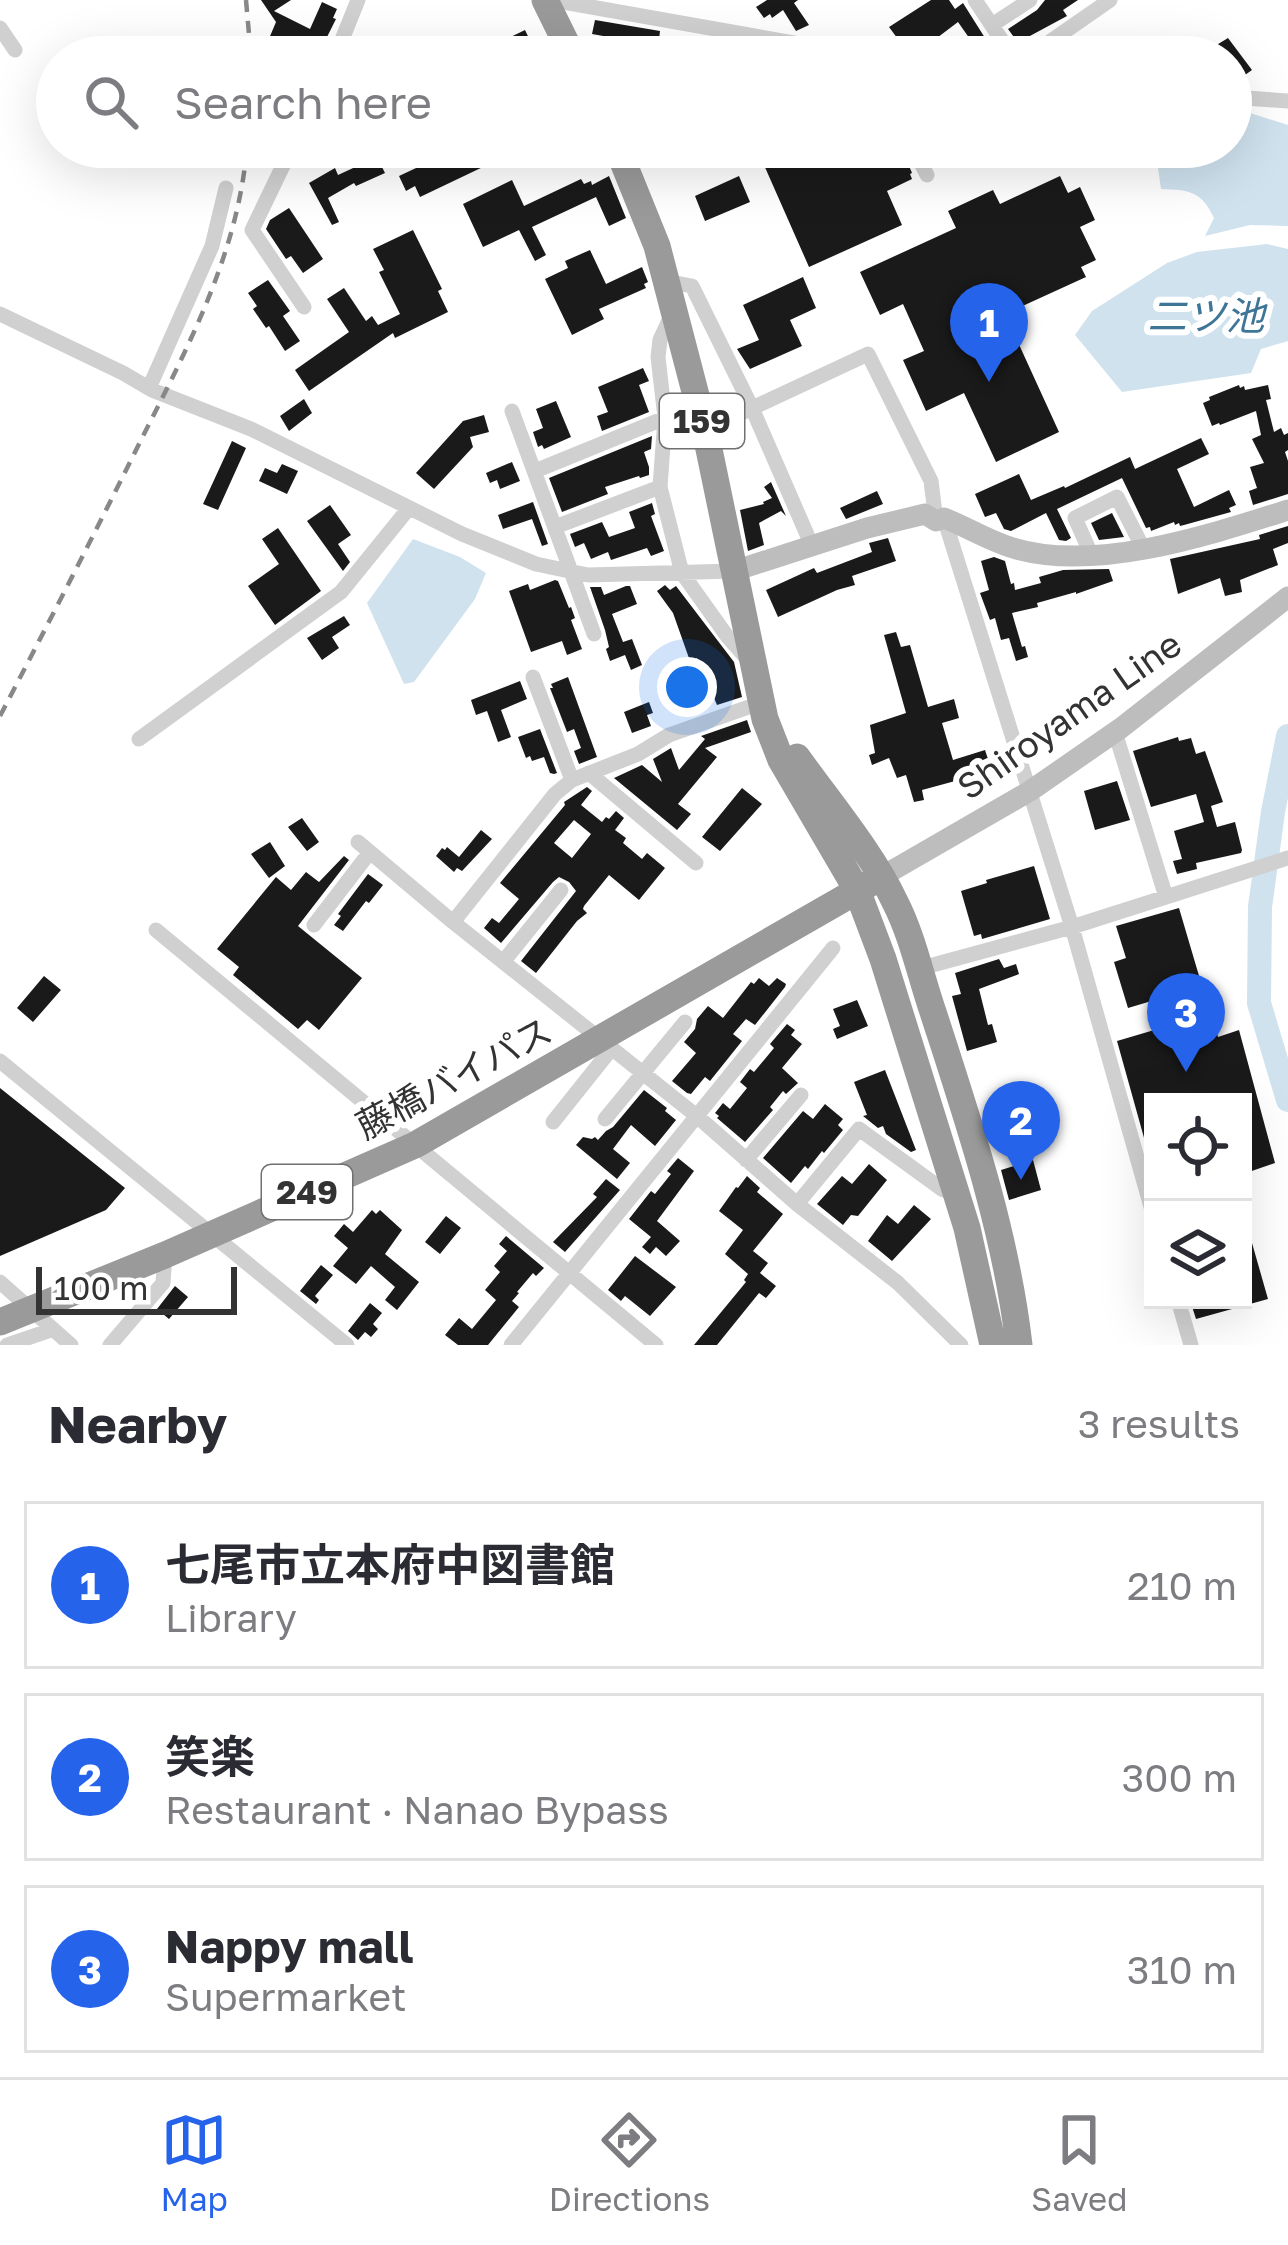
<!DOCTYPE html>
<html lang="en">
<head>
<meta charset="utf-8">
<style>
  :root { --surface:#fff; --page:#f2f2f3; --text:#2b2b33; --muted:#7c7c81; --line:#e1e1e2; --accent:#2563eb }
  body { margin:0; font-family:"Golos Text","Noto Sans JP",sans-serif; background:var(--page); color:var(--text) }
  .controls { position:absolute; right:36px; bottom:36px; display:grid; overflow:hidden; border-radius:0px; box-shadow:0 12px 48px #0002 }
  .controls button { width:108px; height:108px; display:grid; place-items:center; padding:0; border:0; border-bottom:3px solid var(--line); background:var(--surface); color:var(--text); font:60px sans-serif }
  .scale { position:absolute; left:36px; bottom:30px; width:201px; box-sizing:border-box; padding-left:12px; border:6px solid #333; border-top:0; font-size:33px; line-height:42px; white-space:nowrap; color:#333; -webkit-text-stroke:9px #fff; paint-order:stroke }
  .you { position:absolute; left:687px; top:687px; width:42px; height:42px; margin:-30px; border:9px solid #fff; border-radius:50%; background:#1a73e8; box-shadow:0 0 0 18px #1a73e833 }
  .badge { display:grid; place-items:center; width:78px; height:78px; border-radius:50%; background:var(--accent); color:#fff; font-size:39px; font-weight:700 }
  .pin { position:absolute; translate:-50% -99px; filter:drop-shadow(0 3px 6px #0008) }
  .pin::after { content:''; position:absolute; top:63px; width:42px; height:36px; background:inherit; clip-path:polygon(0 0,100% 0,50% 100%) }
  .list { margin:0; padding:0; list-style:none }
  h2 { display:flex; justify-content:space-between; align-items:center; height:156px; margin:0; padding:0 48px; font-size:51px }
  h2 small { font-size:39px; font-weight:400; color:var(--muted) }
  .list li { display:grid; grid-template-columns:78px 1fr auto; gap:36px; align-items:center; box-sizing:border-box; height:168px; margin:0 24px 24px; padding:0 24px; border:3px solid var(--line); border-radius:0px }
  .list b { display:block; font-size:45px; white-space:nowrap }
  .list p { margin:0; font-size:39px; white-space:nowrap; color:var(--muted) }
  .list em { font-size:39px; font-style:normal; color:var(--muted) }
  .icon { flex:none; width:66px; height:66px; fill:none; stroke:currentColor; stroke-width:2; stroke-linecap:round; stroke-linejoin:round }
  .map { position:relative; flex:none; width:1288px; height:1345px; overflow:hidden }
  .search { position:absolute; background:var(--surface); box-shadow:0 12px 48px #0002; left:36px; right:36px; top:36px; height:132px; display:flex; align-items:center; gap:30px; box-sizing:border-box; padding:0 42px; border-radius:66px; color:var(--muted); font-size:45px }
  .sheet { height:732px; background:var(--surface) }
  nav { display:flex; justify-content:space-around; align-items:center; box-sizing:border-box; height:168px; border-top:3px solid var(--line); background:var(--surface); font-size:33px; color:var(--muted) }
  nav a { display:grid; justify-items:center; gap:6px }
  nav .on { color:var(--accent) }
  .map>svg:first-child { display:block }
  .water { fill:#cfe2ee }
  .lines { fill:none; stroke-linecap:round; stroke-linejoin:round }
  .river { stroke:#cfe2ee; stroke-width:24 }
  .building { fill:#1a1a1a; fill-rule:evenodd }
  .street { stroke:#d0d0d0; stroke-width:15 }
  .secondary { stroke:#bdbdbd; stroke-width:21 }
  .highway { stroke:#9a9a9a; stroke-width:27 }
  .rail { stroke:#888; stroke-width:4.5; stroke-dasharray:12 9; stroke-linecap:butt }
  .labels { text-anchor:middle; stroke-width:12; stroke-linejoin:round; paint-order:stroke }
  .shield { fill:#fff; stroke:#707070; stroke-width:3 }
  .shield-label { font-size:33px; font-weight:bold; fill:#333 }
  .street-label { font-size:36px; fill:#333; stroke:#fff }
  .water-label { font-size:39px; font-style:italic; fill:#3f7597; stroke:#fff }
</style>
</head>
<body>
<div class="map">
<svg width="1288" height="1345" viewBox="0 0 1288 1345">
  <rect width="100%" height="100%" fill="#fff"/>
  <!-- water -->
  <path class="water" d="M1244 111 1288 125V226L1250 225 1205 236 1214 218C1201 190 1188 190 1161 189L1155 147H1231V112Z
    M1267 244 1288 249V341L1261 349 1251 373 1122 392 1075 335 1092 311 1167 263 1197 252Z
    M413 539 460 557 486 573 475 599 414 682 404 684 367 603Z"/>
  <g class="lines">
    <!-- river -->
    <path class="river" d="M1288 736 1273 812 1260 907 1259 1003 1288 1100"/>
  </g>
  <!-- building -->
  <path class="building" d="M261 0H291L274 11 310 29 322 2 337 9 333 18 336 19 317 57H278L270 53 274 43 268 41 276 22Z
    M767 0H798L794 3 809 25 796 31 783 10 772 18 770 14 764 18 756 7Z
    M931 0H949L955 9 963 3 997 57H985L981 52 974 57H953L972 42 958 22 917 53 912 47 906 50 889 27Z
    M1045 0H1078L1063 10 1067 16 1028 37 1030 41 1021 47 1008 29 1037 10Z
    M595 20 660 31 658 49 619 44 620 39 592 34Z
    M525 30 538 57H489L486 49Z
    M1228 38 1252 70 1231 85V57H1216L1210 49Z
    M461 147H502L506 156 420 197 415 186 406 191 399 176Z
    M756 147H794L799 157 821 147H867L869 153 882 147H901L912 173 910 174 912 179 887 191 902 225 809 267Z
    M377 157 385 173 356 186 354 183 328 198 339 222 332 225 309 183 335 168 338 175Z
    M609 176 626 218 609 226 596 197 532 227 546 255 535 261 519 230 483 247 463 204 512 180 524 206 581 179 584 184 591 181 592 185Z
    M739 176 750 202 705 221 695 196Z
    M1060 176 1068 193 1080 187 1095 220 1080 227 1096 260 1081 267 1086 277 1005 314 1059 432 996 462 964 393 926 411 903 360 924 351 903 304 880 315 860 272 956 228 948 211 993 190 1000 204Z
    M289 208 323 259 303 273 291 256 286 259 266 229 270 220Z
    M413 230 442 289 438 291 448 312 395 338 393 333 309 391 295 370 349 332 327 299 344 288 366 321 372 316 378 325 400 314 379 272 384 270 373 249Z
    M590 250 606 284 642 267 648 282 644 284 646 288 599 309 604 319 572 335 545 279 568 268 565 261Z
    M803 277 816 308 790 320 802 346 750 369 737 349 759 340 743 305Z
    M268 280 290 311 283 316 300 341 285 351 269 326 266 328 253 309 257 306 248 293Z
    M643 368 649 381 639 385 649 412 602 431 597 416 608 412 598 387Z
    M1239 385 1240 388 1244 386 1245 390 1268 385 1271 399 1266 400 1274 432 1281 428 1284 435 1288 433V450L1285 452 1288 461V494L1253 505 1249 491 1257 488 1250 467 1264 463 1252 439 1261 435 1256 411 1220 425 1219 423 1212 426 1203 403 1210 400 1209 397Z
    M304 399 312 413 289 431 280 416Z
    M556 401 571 437 544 449 542 445 538 447 533 432 543 428 536 409Z
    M484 415 489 432 470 437 473 447 434 489 416 473 463 421Z
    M652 436 651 449 644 452 649 467V475L640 478 639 476 605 487 608 494 562 512 549 478Z
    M1201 438 1209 454 1177 469 1194 507 1229 490 1236 505 1229 508 1231 512 1184 525 1180 526 1179 523 1175 525 1174 522 1151 531 1150 527 1146 528 1122 478 1057 509 1071 538 1066 541 1059 540 1046 513 1011 531 1004 529 996 513 985 517 975 494 1019 474 1031 500 1064 486 1065 488 1130 457 1135 469Z
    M232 441 246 448 218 510 203 504Z
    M512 462 520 481 500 489 497 480 490 483 486 473Z
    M282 464 298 471 287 494 259 481 265 468 277 473Z
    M771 482 786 516 781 511 759 523 764 545 748 551 740 510 764 504 763 502 772 498 764 487Z
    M877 491 883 504 846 519 840 508Z
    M533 502 548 544 542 546 532 519 503 529 498 515Z
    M652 503 655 514 651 516 664 551 651 556 647 548 611 560 608 552 591 559 584 543 575 547 570 534 602 522 609 537 635 528 629 512Z
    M330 505 351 535 338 544 350 562 343 571 307 521Z
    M1112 513 1124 537 1099 540 1091 523Z
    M1288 526V543L1273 549 1278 565 1240 580 1242 592 1225 596 1220 578 1178 594 1170 559 1260 539 1259 535Z
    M278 528 321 591 275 625 248 586 279 564 262 539Z
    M888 538 896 561 852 576 855 585 837 590 778 617 766 590 814 568 817 573 872 552 869 543Z
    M994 557 1005 561 1011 584 1014 583 1015 590 1041 583 1039 577 1063 570 1109 569 1113 581 1076 594V592L1037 603 1038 607 1012 613 1022 647 1025 646 1028 657 1016 661 1009 638 1001 640 995 618 990 620 980 593 989 590 981 561Z
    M555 580 558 581 569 608 571 607 575 618 571 620 582 649 567 655 562 641 531 652 509 591 528 584 530 590Z
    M665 585 670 590 676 586 734 662 742 697 717 705 697 658 690 661 673 613 657 591Z
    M626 586H630L637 604 612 614 623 642 632 639 642 665 631 670 625 655 610 661 606 649 609 647 605 630 590 587H601L604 595Z
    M344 616 350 625 332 637 339 648 322 660 307 638Z
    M896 632 901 647 910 645 928 707 954 699 959 718 942 723 953 760 985 750 992 771 922 790 924 800 914 802 906 775 897 778 889 758 872 765 869 755 875 753 870 725 906 713 884 635Z
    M568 677 597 757 579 764 574 751 581 748 574 729 567 732 550 688H553L551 684Z
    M520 681 527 699 501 710 511 737 498 742 487 711 476 715 471 700Z
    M649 702 653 713 647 715 651 726 632 733 624 712Z
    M747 720 751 732 705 748 717 757 678 804 691 814 677 830 614 778 642 765 662 782 653 759 671 748 679 770 705 739 701 736Z
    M540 729 557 773 554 774 550 773 544 757 532 761 530 756 526 758 518 737Z
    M1178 737 1179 741 1191 738 1196 754 1205 751 1223 802 1211 806 1217 827 1235 822 1242 850 1241 853 1196 863 1197 869 1177 874 1173 861 1182 859 1174 831 1204 822 1196 794 1151 807 1133 751Z
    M1117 781 1130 820 1095 830 1084 791Z
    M587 787 592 791 581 805 602 822 606 817 609 819 616 811 624 818 615 830 626 838 623 843 642 859 647 853 665 868 639 900 609 875 584 906 583 909 587 913 577 921 536 973 521 961 576 891 569 882 559 877 553 882 501 943 484 928 492 918 499 923 519 899 500 883 565 805 564 802ZM574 820 591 834 572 858 554 843Z
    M742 788 762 804 720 851 702 837Z
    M302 818 319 842 307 851 288 827Z
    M481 830 492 839 462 871 457 868 454 872 436 856 442 848 445 850 447 847 459 857Z
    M270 842 285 866 269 878 251 854Z
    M344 856 349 860 298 926 362 978 319 1030 307 1020 298 1029 233 975 239 967 217 949 276 877 291 890 306 872 319 882Z
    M1034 866 1050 919 982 939 981 934 974 936 961 891 987 883 986 880Z
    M368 874 383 885 369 903 366 901 343 931 334 925 341 916 338 914Z
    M1179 908 1202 986 1128 1008 1114 962 1126 958 1116 926Z
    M999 959 1004 968 1016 964 1019 974 979 989 988 1025 992 1024 997 1042 967 1051 952 996 961 994 955 973Z
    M44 976 61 990 33 1022 17 1008Z
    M759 978 769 986 777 978 786 984 785 987 755 1025 746 1019 733 1034 742 1041 710 1081 705 1077 691 1094 687 1093 672 1081 696 1053 684 1042 695 1029 697 1019 708 1006 723 1018 751 982 754 984Z
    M857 1000 868 1026 837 1039 833 1029 840 1026 833 1009Z
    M1212 1013 1218 1037 1239 1030 1275 1163 1243 1174V1102H1153V1170L1117 1041Z
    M787 1024 795 1030 791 1035 802 1044 782 1068 798 1083 786 1094 783 1091 770 1107 773 1110 745 1142 717 1118 719 1116 715 1113 723 1103 730 1109 747 1088 740 1082 750 1069 754 1072 774 1048 770 1044Z
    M885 1070 916 1150 911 1152 886 1134 883 1126 878 1128 863 1116 867 1115 854 1082Z
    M0 1088 125 1188 106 1210 0 1256Z
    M644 1090 667 1108 665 1111 676 1120 655 1146 631 1125 613 1149 630 1163 617 1179 576 1145 583 1137 592 1139 595 1137 598 1140 606 1131 613 1127Z
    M825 1104 843 1119 838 1125 843 1130 824 1153 822 1151 808 1169 805 1166 791 1183 763 1158 803 1111 813 1119Z
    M678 1158 694 1171 657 1221 680 1241 666 1256 656 1247 650 1254 642 1247 651 1237 629 1219 651 1191 655 1194 671 1174 667 1171Z
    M1033 1160 1041 1190 1009 1200 1001 1170Z
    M869 1164 887 1180 858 1216 851 1215 843 1225 817 1204 842 1176 852 1184Z
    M747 1176 760 1188 757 1192 783 1214 753 1251 768 1263 760 1273 776 1286 766 1298 759 1293 717 1345H694L746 1282 744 1280 748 1274 725 1254 743 1230 719 1211 736 1187 738 1188Z
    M606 1179 620 1190 565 1252 553 1242 597 1197 593 1194Z
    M914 1205 931 1219 892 1261 868 1241 887 1215 898 1224Z
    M372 1210 376 1214 380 1210 402 1230 385 1254 419 1282 397 1310 385 1300 395 1287 371 1266 356 1284 333 1266 348 1248 334 1236 344 1224 353 1232Z
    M446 1216 461 1228 440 1254 425 1242Z
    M1246 1222 1268 1299 1196 1319 1190 1300H1243V1223Z
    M506 1236 544 1268 536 1276 533 1273 517 1292 519 1293 512 1301 519 1307 488 1345H458L445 1335 459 1318 472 1329 496 1300 485 1290 500 1272 494 1266 507 1251 499 1244Z
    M635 1256 676 1287 650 1316 625 1296 621 1301 608 1290Z
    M321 1265 333 1275 315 1296 319 1300 316 1304 300 1291Z
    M175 1286 188 1297 169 1319 157 1309Z
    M370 1303 382 1313 373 1324 378 1329 371 1337 365 1332 358 1340 348 1331Z"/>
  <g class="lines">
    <!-- street -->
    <path class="street" d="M552 0 873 57
      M975 0 1013 57
      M992 25 1030 0
      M0 28 15 50
      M335 57 358 0
      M1028 57 1110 0
      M1231 97 1288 101
      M292 147 252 230 304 307
      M913 147 927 175
      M665 281 692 286 752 408 812 546
      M0 314 123 373 152 390 251 429 462 534 536 564 588 575 734 571
      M672 314 660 340 658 357 665 418 660 487 682 573 727 636 750 662
      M149 388 212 246 226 188
      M512 411 594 634
      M705 430 868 354 931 481 936 521
      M535 471 665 418
      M944 518 1072 927 1153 1214
      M555 527 660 487
      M1091 554 1075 518 1117 497 1143 548
      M533 677 572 780
      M1115 732 1166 897
      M139 739 341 592 409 508
      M589 773 696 863
      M358 842 453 922 698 1117 797 1204 898 1283 961 1345
      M453 922 555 794 572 780 638 754 669 735 763 702
      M314 925 370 852
      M156 930 656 1345
      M503 962 561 890
      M918 969 1072 927 1288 858
      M0 1061 347 1345
      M605 1119 685 1022
      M553 1122 612 1048
      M746 1160 801 1095
      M797 1204 859 1129 943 1190 954 1186
      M0 1282 71 1345
      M1178 1300 1191 1345
      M7 1345 51 1330
      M110 1345 163 1283 165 1255
      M511 1345 833 948"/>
    <!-- secondary -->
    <path class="secondary" d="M734 571 867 528 925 514 936 521 944 518C967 527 989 541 1013 548 1095 573 1209 535 1288 510
      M881 877 1030 791 1121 728 1288 597"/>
    <!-- highway -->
    <path class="highway" d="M545 0 573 57
      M617 147 657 246 705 430 765 719 781 760 857 890 883 959 967 1228 993 1345
      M797 757C829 802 872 853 895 902 913 937 921 978 934 1015 969 1123 1006 1232 1019 1345
      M0 1322 165 1255 415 1145 881 877"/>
    <!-- rail -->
    <path class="rail" d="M246 0 251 57
      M0 716C48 624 96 531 142 438 189 345 238 253 247 147"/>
  </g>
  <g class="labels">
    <!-- shield labels -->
    <g class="shield">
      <rect x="660" y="394" width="84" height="54" rx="9"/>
      <rect x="262" y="1165" width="90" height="54" rx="9"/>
    </g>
    <g class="shield-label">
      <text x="702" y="433">159</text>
      <text x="307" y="1204">249</text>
    </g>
    <!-- street labels -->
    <g class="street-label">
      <text transform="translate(1069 715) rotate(-35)" y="13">Shiroyama Line</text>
      <text transform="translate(454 1078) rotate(-28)" y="13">藤橋バイパス</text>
    </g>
    <!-- water labels -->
    <g class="water-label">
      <text x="1206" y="330">二ツ池</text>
    </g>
  </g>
</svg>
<div class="controls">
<button><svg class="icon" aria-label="locate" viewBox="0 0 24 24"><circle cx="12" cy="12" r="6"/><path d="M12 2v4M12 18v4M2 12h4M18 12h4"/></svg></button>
<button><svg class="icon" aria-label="layers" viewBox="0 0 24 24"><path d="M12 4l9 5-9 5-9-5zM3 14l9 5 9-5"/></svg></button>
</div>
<div class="scale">100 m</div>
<div class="you"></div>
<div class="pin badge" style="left:989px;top:382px">1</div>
<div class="pin badge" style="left:1021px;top:1180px">2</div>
<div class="pin badge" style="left:1186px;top:1072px">3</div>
<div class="search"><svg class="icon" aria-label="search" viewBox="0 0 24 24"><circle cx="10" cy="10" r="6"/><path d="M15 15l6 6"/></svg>Search here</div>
</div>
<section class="sheet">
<h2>Nearby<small>3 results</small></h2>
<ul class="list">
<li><span class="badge">1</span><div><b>七尾市立本府中図書館</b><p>Library</p></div><em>210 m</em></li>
<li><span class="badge">2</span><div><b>笑楽</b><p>Restaurant · Nanao Bypass</p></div><em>300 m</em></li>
<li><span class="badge">3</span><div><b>Nappy mall</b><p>Supermarket</p></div><em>310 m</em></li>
</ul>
</section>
<nav>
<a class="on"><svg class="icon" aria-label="map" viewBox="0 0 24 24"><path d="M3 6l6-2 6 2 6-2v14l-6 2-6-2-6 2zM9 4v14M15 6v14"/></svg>Map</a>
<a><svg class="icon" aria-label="directions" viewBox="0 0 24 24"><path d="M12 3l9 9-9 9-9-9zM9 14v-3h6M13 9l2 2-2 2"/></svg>Directions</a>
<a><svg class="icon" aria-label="saved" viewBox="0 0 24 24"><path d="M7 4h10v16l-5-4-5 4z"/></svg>Saved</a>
</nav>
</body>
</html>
